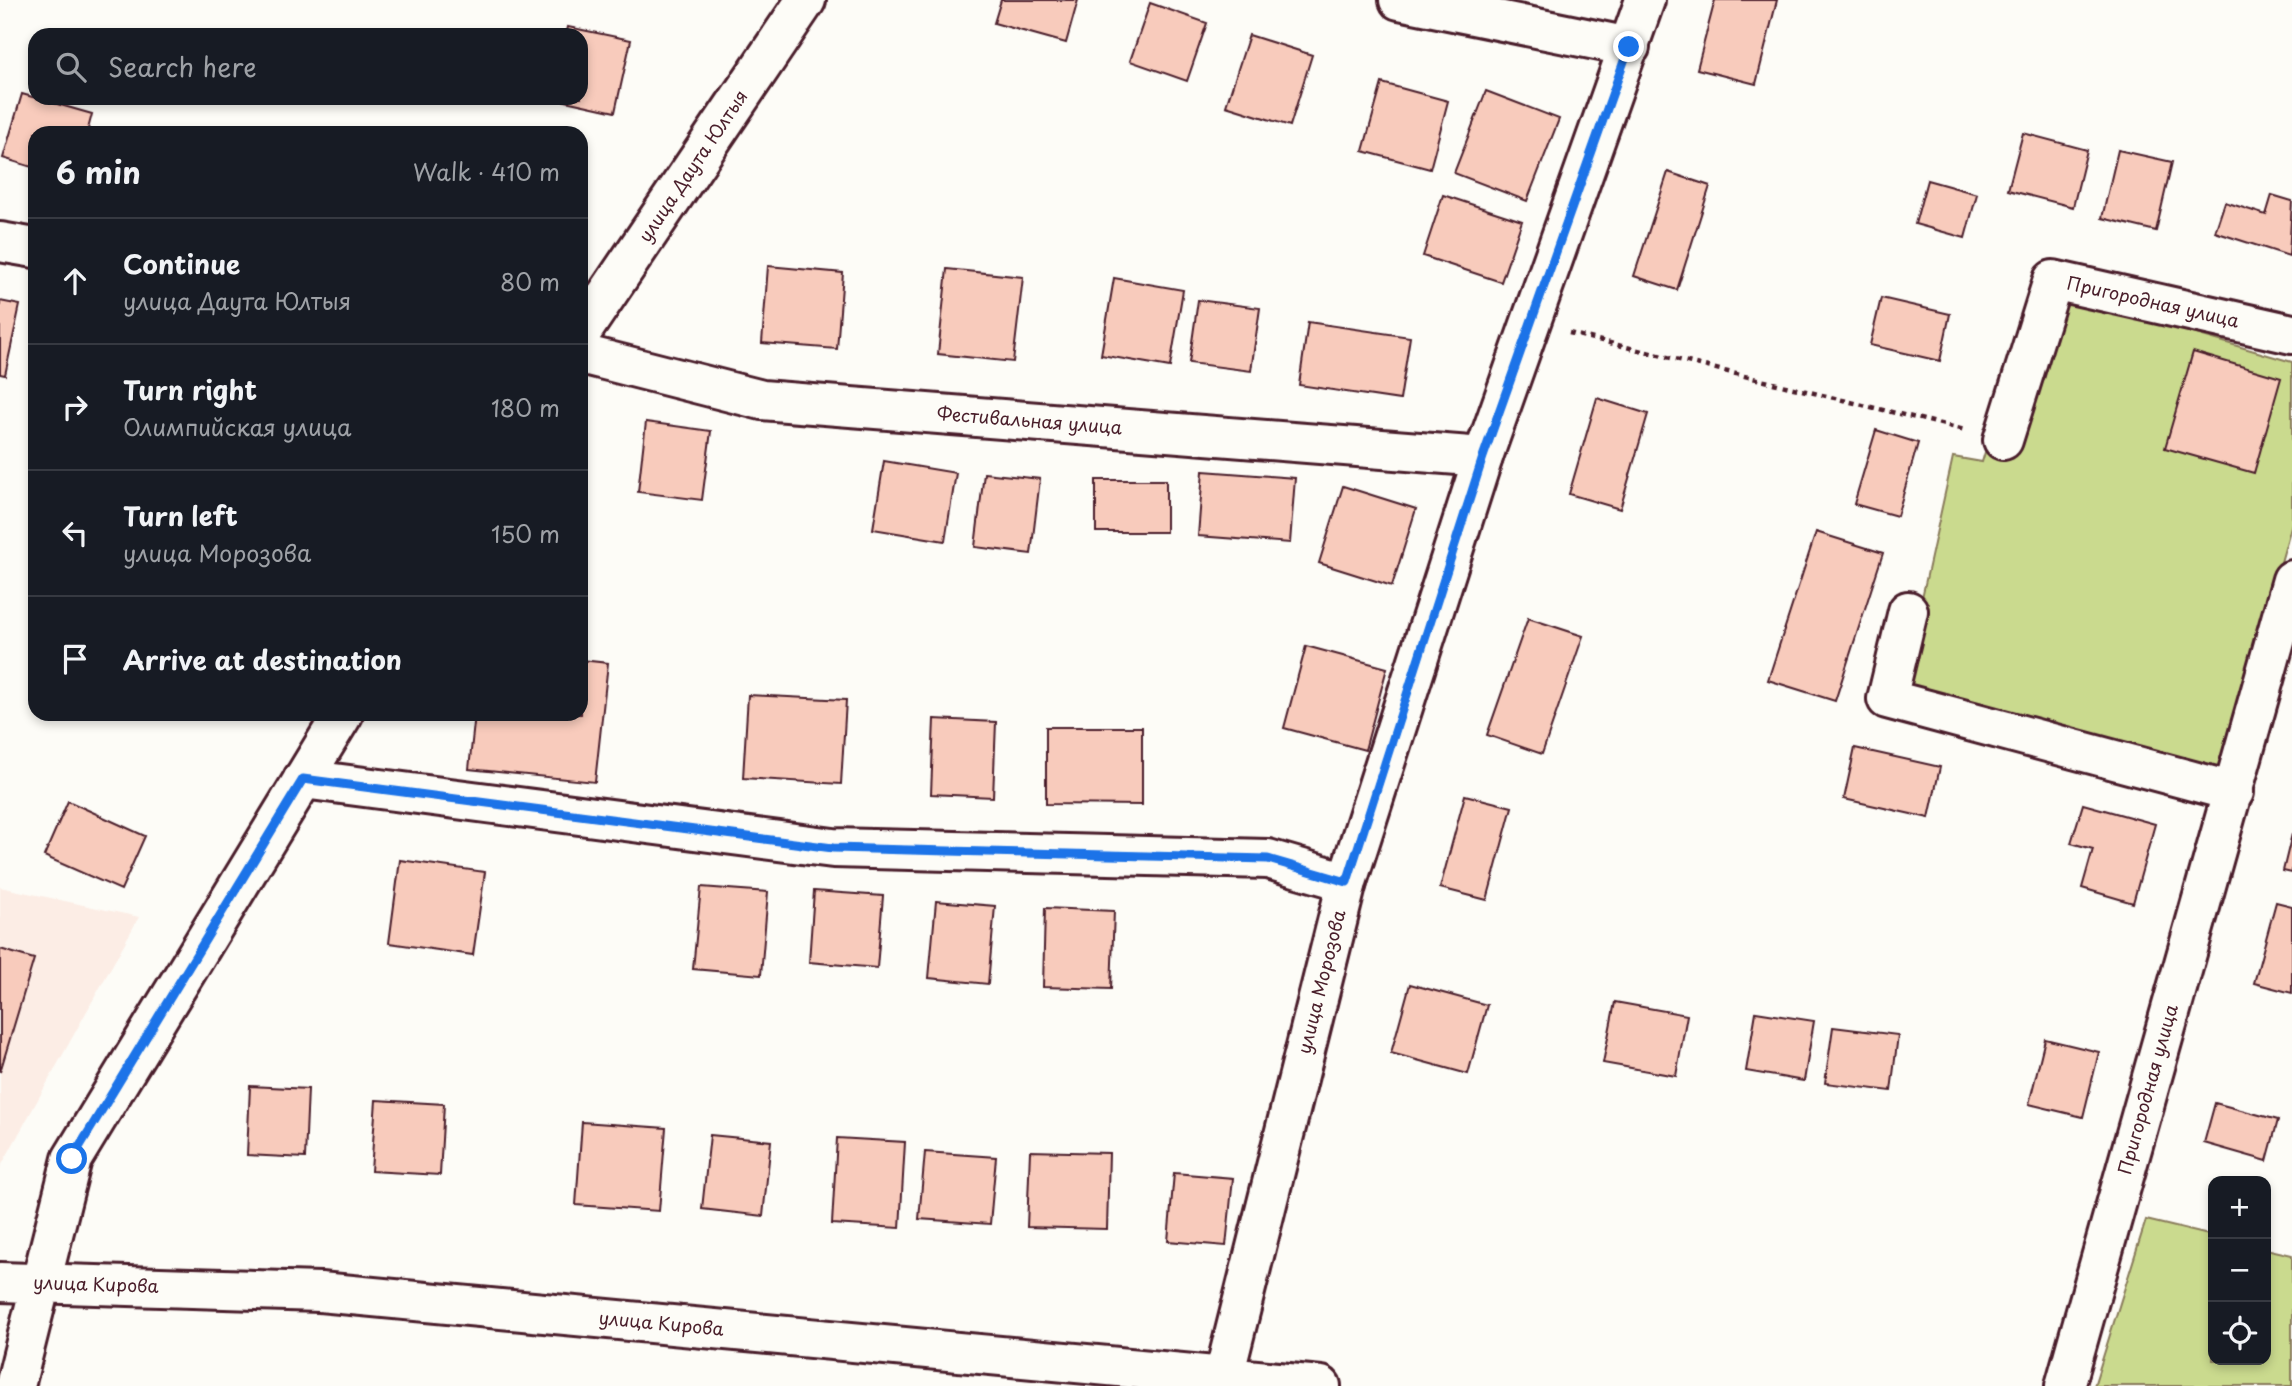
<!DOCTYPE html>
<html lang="en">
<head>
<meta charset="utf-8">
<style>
  :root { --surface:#171b24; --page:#242831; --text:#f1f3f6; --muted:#9ea1a6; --line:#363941 }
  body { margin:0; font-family:"Playpen Sans",sans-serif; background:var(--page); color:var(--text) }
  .controls { position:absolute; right:21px; bottom:21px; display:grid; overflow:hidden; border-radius:14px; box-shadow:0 4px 10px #0003 }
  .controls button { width:63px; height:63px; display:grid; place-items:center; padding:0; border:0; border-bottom:2px solid var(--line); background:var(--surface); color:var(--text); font:35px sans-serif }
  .stop { position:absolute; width:21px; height:21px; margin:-16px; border:5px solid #1a73e8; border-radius:50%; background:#fff }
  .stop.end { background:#1a73e8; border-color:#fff; box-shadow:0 2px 7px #0008 }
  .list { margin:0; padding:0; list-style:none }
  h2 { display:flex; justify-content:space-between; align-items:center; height:91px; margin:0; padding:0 28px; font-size:30px }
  h2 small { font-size:23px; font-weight:400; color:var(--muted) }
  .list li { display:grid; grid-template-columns:46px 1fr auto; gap:21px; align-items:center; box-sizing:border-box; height:126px; padding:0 28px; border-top:2px solid var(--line) }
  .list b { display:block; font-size:26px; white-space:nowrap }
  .list p { margin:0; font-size:23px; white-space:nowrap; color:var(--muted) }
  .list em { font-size:23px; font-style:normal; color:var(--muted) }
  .icon { flex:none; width:38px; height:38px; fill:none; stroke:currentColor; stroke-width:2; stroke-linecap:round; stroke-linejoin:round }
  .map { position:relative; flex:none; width:2292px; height:1386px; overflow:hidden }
  .search { position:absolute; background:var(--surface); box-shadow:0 4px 10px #0003; left:28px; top:28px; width:560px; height:77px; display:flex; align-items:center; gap:18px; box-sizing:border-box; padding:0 24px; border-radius:21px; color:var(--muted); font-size:26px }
  .panel { position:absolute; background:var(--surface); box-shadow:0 4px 10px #0003; left:28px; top:126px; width:560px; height:595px; border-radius:21px }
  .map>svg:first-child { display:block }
  .built { fill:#fcede5 }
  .green { fill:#cada8e; stroke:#8a7c5c; stroke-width:2 }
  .building { fill:#f8cbbc; stroke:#4a1f2b; stroke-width:2 }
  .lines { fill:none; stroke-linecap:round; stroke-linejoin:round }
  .street-casing { stroke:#4a1f2b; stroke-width:44 }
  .secondary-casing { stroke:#4a1f2b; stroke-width:44 }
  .path { stroke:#4a1f2b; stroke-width:4.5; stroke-dasharray:5 5; stroke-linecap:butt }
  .street { stroke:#fdfcf7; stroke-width:38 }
  .secondary { stroke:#fdfcf7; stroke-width:38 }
  .route { stroke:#1a73e8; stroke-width:9 }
  .labels { text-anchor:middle; stroke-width:6; stroke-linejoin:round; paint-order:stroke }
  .street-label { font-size:18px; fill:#4a1f2b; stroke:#fdfcf7 }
</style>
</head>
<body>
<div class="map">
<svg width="2292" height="1386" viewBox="0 0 2292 1386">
  <rect width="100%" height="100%" fill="#fdfcf7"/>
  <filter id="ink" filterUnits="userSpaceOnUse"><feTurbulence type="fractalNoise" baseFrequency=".0143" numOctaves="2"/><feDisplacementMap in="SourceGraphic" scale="14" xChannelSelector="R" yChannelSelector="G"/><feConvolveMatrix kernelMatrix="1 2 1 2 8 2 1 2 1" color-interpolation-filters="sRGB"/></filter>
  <g filter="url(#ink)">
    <!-- built -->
    <path class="built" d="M0 887 139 917 0 1168Z"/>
    <!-- green -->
    <path class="green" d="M2035 287 2292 362V523L2221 775 1901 693 1953 457 1982 462Z
      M2146 1220 2213 1236V1360H2266V1249L2292 1255V1386H2094Z"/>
    <!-- building -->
    <path class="building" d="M1001 0H1078L1066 43 994 23Z
      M1715 0H1777L1756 84 1697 69Z
      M1150 3 1207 23 1187 81 1130 61Z
      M568 27 631 40 615 112 552 98H581V35H566Z
      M1249 35 1312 55 1290 126 1226 106Z
      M1382 83 1448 101 1430 169 1363 151Z
      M1486 91 1559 119 1527 201 1454 173Z
      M22 94 92 114 87 133H35V168L3 158Z
      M2023 133 2087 150 2073 207 2008 190Z
      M2118 150 2172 162 2156 231 2102 218Z
      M1668 172 1710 186 1677 290 1634 276Z
      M1927 180 1977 194 1965 238 1915 224Z
      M1443 195 1522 221 1501 282 1423 256Z
      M2272 195 2292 201 2289 256 2215 232 2225 202 2266 215Z
      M768 266 843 273 837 349 762 343Z
      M947 269 1023 277 1013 362 938 354Z
      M1114 278 1183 290 1170 367 1101 355Z
      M1881 298 1950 314 1940 361 1870 345Z
      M1198 300 1260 308 1251 371 1189 363Z
      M0 301 20 305 5 375 0 374Z
      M1308 322 1410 337 1400 400 1299 385Z
      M2193 352 2281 378 2254 473 2165 448Z
      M1597 398 1648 414 1620 509 1569 494Z
      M646 422 711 431 702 500 638 492Z
      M1876 430 1918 443 1897 516 1854 504Z
      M884 461 956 473 945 541 873 529Z
      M1203 471 1295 478 1290 543 1198 536Z
      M984 473 1040 479 1031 554 975 547Z
      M1096 480H1166V532H1096Z
      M1343 486 1416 509 1392 586 1319 563Z
      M1816 532 1883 553 1835 701 1768 680Z
      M1528 618 1583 636 1542 754 1487 735Z
      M1306 646 1387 668 1365 750 1284 728Z
      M581 660 608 663 595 782 469 769 475 714H581Z
      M748 695 846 700 841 784 743 778Z
      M934 719 996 722 993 797 931 794Z
      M1046 727H1142V805L1046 804Z
      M1855 748 1940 767 1929 818 1844 799Z
      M1465 795 1512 807 1487 900 1440 888Z
      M68 801 145 836 121 890 44 856Z
      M2083 804 2155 824 2133 903 2082 888 2093 849 2071 843Z
      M2292 834V873L2283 871Z
      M400 860 485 872 473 955 389 943Z
      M701 887 768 892 761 975 693 969Z
      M814 891 883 896 877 968 809 962Z
      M936 901 995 906 988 984 929 978Z
      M2276 902 2292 906V993L2254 983Z
      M1045 908 1114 911 1111 989 1043 987Z
      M0 949 34 959 0 1072Z
      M1410 984 1487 1005 1468 1074 1391 1053Z
      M1615 1002 1687 1015 1676 1076 1603 1063Z
      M1756 1012 1814 1021 1804 1081 1746 1071Z
      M1833 1027 1898 1035 1891 1091 1825 1083Z
      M2045 1039 2099 1052 2083 1117 2029 1104Z
      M250 1086 308 1089 305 1158 247 1155Z
      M376 1100 444 1104 440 1175 371 1171Z
      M2215 1103 2278 1120 2267 1161 2204 1143Z
      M582 1122 666 1128 659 1211 576 1205Z
      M710 1135 771 1141 763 1216 702 1209Z
      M837 1138 905 1142 900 1228 832 1224Z
      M1030 1151 1109 1153 1107 1229 1027 1227Z
      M925 1152 996 1157 990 1224 919 1219Z
      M1174 1173 1233 1178 1226 1246 1168 1241Z"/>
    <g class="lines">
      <defs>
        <g id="street">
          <path d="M1399 0 1630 47"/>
          <path d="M0 242 35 248"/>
          <path id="s1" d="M581 333 806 0"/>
          <path id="s2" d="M581 354 762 400 1483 457"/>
          <path id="s3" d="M2003 440 2053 280 2292 334"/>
          <path d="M1908 611 1887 699 2234 792"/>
          <path d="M303 779 833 848 1268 859 1347 882"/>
          <path id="s4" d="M1224 1376 1347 882 1483 457 1645 0"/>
          <path d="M15 1386 72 1159 343 714"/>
          <path id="s5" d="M2065 1386 2292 580"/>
        </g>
        <g id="secondary">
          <path id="s6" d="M0 1282 320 1292 1321 1386"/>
        </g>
      </defs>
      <!-- street casing -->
      <use href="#street" class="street-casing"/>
      <!-- secondary casing -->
      <use href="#secondary" class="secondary-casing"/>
      <!-- path -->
      <path class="path" d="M1569 333 1965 430"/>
      <!-- street -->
      <use href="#street" class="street"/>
      <!-- secondary -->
      <use href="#secondary" class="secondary"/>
    </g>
  </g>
  <g class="lines" filter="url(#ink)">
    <!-- route -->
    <path class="route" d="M72 1159 303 779 833 848 1268 859 1347 882 1483 457 1629 47"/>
  </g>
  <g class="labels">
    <!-- street labels -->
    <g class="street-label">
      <text dy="6" stroke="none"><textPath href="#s1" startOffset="201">улица Даута Юлтыя</textPath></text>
      <text dy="6" stroke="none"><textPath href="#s3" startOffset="270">Пригородная улица</textPath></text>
      <text dy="6" stroke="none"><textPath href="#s2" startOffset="455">Фестивальная улица</textPath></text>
      <text dy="6" stroke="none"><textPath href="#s4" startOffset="406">улица Морозова</textPath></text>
      <text dy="6" stroke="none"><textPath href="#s5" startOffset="308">Пригородная улица</textPath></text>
      <text dy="6" stroke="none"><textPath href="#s6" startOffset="96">улица Кирова</textPath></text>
      <text dy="6" stroke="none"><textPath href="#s6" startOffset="663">улица Кирова</textPath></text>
    </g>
  </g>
</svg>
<div class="controls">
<button>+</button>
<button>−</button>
<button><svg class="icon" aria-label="locate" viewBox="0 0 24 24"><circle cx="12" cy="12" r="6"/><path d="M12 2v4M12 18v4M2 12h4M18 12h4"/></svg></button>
</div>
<div class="stop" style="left:72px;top:1159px"></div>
<div class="stop end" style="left:1629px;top:47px"></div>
<div class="search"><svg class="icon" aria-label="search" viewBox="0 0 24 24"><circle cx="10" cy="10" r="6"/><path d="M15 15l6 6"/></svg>Search here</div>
<section class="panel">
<h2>6 min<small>Walk · 410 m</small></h2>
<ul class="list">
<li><svg class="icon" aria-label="ahead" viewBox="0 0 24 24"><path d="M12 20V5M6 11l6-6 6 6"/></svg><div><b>Continue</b><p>улица Даута Юлтыя</p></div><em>80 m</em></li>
<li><svg class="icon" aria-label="right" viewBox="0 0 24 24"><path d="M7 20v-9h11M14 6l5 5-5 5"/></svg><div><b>Turn right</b><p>Олимпийская улица</p></div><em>180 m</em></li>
<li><svg class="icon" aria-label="left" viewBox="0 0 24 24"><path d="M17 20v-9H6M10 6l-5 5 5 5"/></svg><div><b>Turn left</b><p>улица Морозова</p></div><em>150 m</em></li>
<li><svg class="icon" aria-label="arrive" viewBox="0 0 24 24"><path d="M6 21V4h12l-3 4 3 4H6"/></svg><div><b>Arrive at destination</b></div></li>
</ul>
</section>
</div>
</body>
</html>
